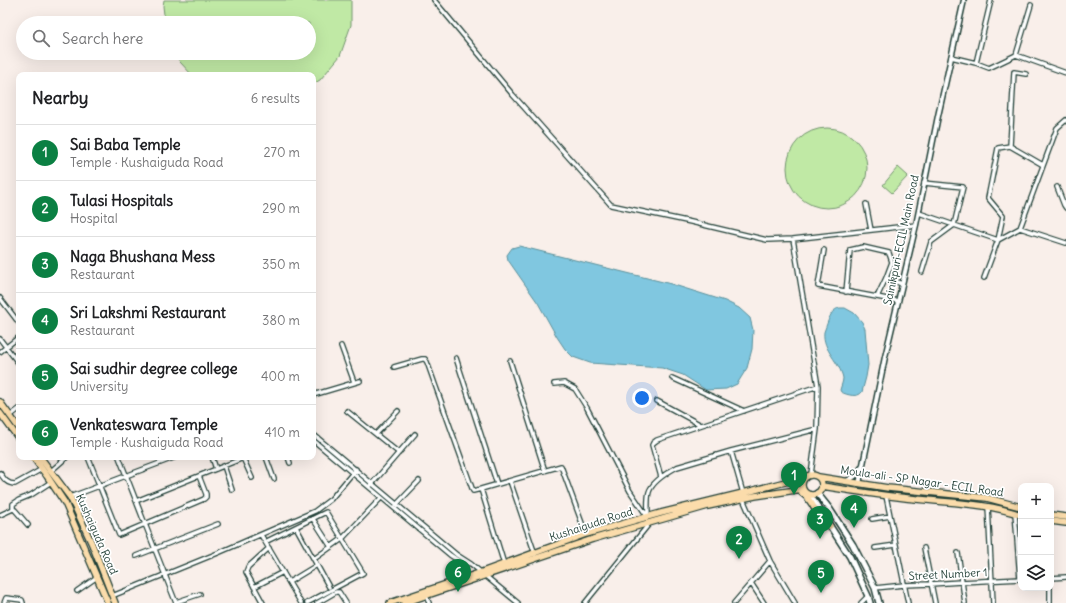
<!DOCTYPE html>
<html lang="en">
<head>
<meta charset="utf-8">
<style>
  :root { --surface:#fff; --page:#f6f6f6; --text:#202124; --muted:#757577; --line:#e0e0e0; --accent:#0b8043 }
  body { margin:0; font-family:Delius,sans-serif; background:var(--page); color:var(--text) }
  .controls { position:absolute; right:12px; bottom:12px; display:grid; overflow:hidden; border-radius:8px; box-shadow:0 4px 16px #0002 }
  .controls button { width:36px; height:36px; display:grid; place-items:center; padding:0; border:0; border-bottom:1px solid var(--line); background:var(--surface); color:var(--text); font:20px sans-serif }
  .you { position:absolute; left:642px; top:398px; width:14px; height:14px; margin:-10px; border:3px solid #fff; border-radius:50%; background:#1a73e8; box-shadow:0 0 0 6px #1a73e833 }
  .badge { display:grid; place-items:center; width:26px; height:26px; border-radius:50%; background:var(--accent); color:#fff; font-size:13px; font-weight:700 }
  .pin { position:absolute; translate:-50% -33px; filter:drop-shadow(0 1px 2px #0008) }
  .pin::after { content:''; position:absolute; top:21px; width:14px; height:12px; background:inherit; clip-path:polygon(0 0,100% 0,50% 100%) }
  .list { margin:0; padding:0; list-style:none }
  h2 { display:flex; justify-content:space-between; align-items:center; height:52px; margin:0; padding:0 16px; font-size:17px }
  h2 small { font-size:13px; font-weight:400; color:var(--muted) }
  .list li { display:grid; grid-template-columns:26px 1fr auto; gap:12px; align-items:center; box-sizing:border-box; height:56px; padding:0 16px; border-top:1px solid var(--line) }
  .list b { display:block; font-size:15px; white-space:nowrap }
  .list p { margin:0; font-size:13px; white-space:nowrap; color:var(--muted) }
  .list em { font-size:13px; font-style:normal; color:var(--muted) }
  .icon { flex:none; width:22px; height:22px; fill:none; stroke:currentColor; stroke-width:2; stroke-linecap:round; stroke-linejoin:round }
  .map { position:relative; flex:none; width:1066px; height:603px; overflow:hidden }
  .search { position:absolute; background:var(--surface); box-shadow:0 4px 16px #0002; left:16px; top:16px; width:300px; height:44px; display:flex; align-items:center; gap:10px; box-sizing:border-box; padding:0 14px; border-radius:22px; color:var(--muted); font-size:15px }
  .panel { position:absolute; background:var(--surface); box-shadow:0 4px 16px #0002; left:16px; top:72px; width:300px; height:388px; border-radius:8px }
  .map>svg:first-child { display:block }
  .green { fill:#c0e9a5; stroke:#70936c }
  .water { fill:#80c7e0; stroke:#59909b }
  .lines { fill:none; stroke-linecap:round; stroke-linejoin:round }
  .minor-casing { stroke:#1f3d34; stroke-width:6 }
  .tertiary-casing { stroke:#1f3d34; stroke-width:7 }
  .secondary-casing { stroke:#1f3d34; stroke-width:8 }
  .primary-casing { stroke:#1f3d34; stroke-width:8 }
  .minor { stroke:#fff; stroke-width:3.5 }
  .tertiary { stroke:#fff; stroke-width:4 }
  .secondary { stroke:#fff; stroke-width:5 }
  .primary { stroke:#fbdcab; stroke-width:5.5 }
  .labels { text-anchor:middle; stroke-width:3.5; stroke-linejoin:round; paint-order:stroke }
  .street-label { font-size:11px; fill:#1f3d34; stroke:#fff }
</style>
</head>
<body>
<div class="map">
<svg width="1066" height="603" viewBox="0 0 1066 603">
  <rect width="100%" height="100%" fill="#f9efea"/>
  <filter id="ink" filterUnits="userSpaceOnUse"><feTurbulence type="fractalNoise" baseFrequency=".025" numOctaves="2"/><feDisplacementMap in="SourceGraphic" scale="8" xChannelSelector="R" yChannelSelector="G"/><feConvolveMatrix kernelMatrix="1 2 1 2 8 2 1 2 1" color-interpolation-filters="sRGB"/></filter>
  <g filter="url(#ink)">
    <!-- green -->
    <path class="green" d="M164 0H351V25L340 56 320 80 313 84V75H192L180 62 175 53H309V23H165L163 6Z
      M787 168a40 40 0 1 1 80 0a40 40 0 1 1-80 0Z
      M898 167 908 176 892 193 883 185Z"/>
    <!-- water -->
    <path class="water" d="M519 246 671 284 725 301 739 308 750 318 753 330 752 349 747 368 737 384 726 389 706 390 683 375 662 368 590 363 573 357 565 349 557 337 538 303 508 260 507 255 512 248Z
      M840 308H845L854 313 862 322 865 329 868 365 866 377 862 392C858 398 847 395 841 392L840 390C841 386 843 382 843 378 840 362 822 350 824 332 825 328 827 325 828 321 831 314 833 309 840 308Z"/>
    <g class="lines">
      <defs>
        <path id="minor" d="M434 0 513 95 611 205 691 222 767 240 793 239 916 225
          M1016 55 1031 5
          M951 57 976 63 989 68 1016 55 1066 73
          M976 63 991 0
          M1010 146 1043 165
          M1057 187 1064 205 1066 208
          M866 204 871 230
          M919 213 998 240 1003 216 988 198 998 148 1010 146 1014 72 1026 74
          M1020 228 1057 128 1066 120
          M793 239 818 386 817 429 811 474
          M824 250 818 286 898 301
          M922 272 931 242 954 225 963 187 924 183
          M886 278 902 284
          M984 278 998 240 1020 228 1066 243
          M846 292 850 250 863 247 889 253 892 262 886 278 877 297
          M0 298 19 323
          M0 339 19 364
          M341 346 354 382
          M0 352 19 337
          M456 358 497 484
          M510 361 545 471
          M394 367 422 359H425L427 362 473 491 481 489
          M672 378 744 411
          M554 384 564 383 575 389 587 408 630 491 647 516
          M313 395 360 381
          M657 401 701 425
          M347 411 399 453
          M10 416 19 409
          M313 434 457 555 471 564 459 561 450 555 313 440
          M376 434 398 411
          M731 451 743 493
          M88 457 119 535 204 499 206 497V494L199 476
          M119 457 145 524 176 603
          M212 457 216 469
          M266 457 274 479
          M288 457 290 463
          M243 458 252 478
          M224 466 232 490
          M51 471 67 457
          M0 473C4 479 7 484 15 484L42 469
          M661 477 652 445 653 443 657 440 818 386
          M510 481 535 554
          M371 485 415 434
          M886 496 908 603
          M70 497 176 457
          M743 499 770 561 795 603
          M136 501 246 457
          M396 505 419 481
          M988 506 993 603
          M13 509V504L19 500 31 495 51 482
          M1015 513 1020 579
          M0 515 13 509 15 510 28 525
          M648 517C648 509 647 499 649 492 652 482 668 472 677 467L731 451 817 429
          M313 519 331 547
          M872 519 890 516
          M296 527 329 587
          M261 535 301 603
          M265 542 326 512 363 573 307 603
          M875 548 896 545
          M924 548 935 603
          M958 553 965 603
          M136 556 218 524
          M314 559 342 539 381 498
          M471 564 518 603
          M504 564 481 489 561 466 586 534
          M1051 578 1066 577
          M289 582 317 565
          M751 583 764 603
          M254 587 283 572
          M875 588 904 585 931 584 961 582 1021 579
          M1050 588V603
          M77 591 97 577
          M112 596 218 553 315 511 331 499 356 469
          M426 596 429 603
          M176 602 200 594
          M4 603 6 598 22 600 23 603
          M263 603 246 572 248 567 269 548
          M317 603 336 592H339L346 603
          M585 603 649 524
          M734 603 770 561
          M861 603 868 596"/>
        <path id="tertiary" d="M847 481 855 476 861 468
          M859 484 885 357 916 225 938 116 964 0"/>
        <path id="secondary" d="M817 493 829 508 853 545 875 588 879 603
          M810 495 850 557 868 596 870 603"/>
        <path id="primary" d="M0 402 19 428
          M0 413 19 439
          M33 457 47 476 65 503 108 603
          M40 457 70 497 76 509 92 544 115 603
          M802 485a10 10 0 1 1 20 0a10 10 0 1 1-20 0Z
          M819 477 888 488 987 498 1021 507
          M822 486C853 491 884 496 916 499 952 503 987 503 1021 515
          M802 493C812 499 815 512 822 520 824 522 827 524 830 526
          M1051 515 1066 517
          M1051 521 1066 523
          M390 603 482 572 586 534 661 513 743 493 789 481H802
          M404 603 593 539 708 506 755 496 803 489"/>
      </defs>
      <!-- minor casing -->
      <use href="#minor" class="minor-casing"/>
      <!-- tertiary casing -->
      <use href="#tertiary" class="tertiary-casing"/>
      <!-- secondary casing -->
      <use href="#secondary" class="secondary-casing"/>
      <!-- primary casing -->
      <use href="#primary" class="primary-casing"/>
      <!-- minor -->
      <use href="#minor" class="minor"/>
      <!-- tertiary -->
      <use href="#tertiary" class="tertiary"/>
      <!-- secondary -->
      <use href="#secondary" class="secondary"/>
      <!-- primary -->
      <use href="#primary" class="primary"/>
    </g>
  </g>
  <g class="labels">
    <!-- street labels -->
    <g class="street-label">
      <text transform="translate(901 240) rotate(-78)" y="4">Sainikpuri-ECIL Main Road</text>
      <text transform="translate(922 481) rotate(8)" y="4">Moula-ali - SP Nagar - ECIL Road</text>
      <text transform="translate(591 524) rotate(-18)" y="4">Kushaiguda Road</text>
      <text transform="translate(97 534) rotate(66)" y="4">Kushaiguda Road</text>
      <text transform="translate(948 574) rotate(-3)" y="4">Street Number 1</text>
    </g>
  </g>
</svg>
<div class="controls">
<button>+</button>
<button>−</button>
<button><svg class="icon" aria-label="layers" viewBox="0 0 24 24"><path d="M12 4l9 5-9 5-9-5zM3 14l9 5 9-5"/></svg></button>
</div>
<div class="you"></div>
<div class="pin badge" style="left:794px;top:495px">1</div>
<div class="pin badge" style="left:739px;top:559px">2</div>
<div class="pin badge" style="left:820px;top:539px">3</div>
<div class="pin badge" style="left:854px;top:528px">4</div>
<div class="pin badge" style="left:821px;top:593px">5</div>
<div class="pin badge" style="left:458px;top:592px">6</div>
<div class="search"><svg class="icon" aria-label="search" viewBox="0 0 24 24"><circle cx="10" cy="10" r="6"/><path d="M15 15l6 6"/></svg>Search here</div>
<section class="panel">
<h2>Nearby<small>6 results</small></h2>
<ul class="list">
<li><span class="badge">1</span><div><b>Sai Baba Temple</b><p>Temple · Kushaiguda Road</p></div><em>270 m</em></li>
<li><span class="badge">2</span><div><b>Tulasi Hospitals</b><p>Hospital</p></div><em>290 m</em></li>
<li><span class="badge">3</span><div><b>Naga Bhushana Mess</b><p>Restaurant</p></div><em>350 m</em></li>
<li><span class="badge">4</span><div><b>Sri Lakshmi Restaurant</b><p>Restaurant</p></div><em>380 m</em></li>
<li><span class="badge">5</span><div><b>Sai sudhir degree college</b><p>University</p></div><em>400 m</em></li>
<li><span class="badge">6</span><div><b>Venkateswara Temple</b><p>Temple · Kushaiguda Road</p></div><em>410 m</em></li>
</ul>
</section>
</div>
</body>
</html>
